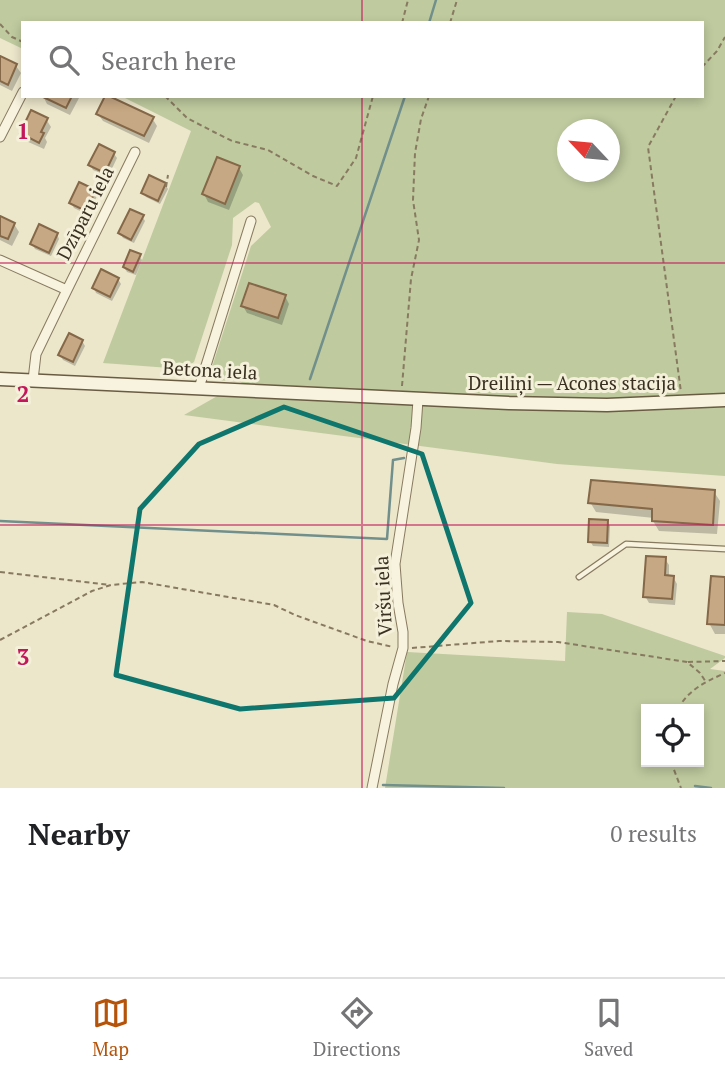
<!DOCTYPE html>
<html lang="en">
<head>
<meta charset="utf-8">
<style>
  :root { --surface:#fff; --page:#f2f2f2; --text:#202124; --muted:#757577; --line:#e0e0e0; --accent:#b45309 }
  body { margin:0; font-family:"PT Serif",serif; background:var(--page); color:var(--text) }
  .controls { position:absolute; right:21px; bottom:21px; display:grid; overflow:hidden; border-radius:0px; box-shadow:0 4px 10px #0003 }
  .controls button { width:63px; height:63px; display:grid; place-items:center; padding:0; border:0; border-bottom:2px solid var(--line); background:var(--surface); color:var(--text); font:35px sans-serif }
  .compass { position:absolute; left:557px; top:119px; width:63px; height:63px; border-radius:50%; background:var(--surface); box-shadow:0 4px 10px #0003; rotate:296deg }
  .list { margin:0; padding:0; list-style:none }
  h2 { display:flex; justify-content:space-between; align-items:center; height:91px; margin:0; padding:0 28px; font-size:30px }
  h2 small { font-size:23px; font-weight:400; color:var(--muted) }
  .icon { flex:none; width:38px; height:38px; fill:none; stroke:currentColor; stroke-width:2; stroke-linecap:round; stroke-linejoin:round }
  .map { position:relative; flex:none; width:725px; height:788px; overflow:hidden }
  .search { position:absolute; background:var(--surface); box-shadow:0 4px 10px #0003; left:21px; right:21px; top:21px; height:77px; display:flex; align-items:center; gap:18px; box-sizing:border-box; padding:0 24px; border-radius:0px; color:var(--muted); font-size:26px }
  .sheet { height:189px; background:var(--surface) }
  nav { display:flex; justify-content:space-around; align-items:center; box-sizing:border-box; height:98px; border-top:2px solid var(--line); background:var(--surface); font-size:19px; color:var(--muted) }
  nav a { display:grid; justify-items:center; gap:4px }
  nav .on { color:var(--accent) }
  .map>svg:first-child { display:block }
  .green { fill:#bfca9f; fill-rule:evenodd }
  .shadow { fill:#0003 }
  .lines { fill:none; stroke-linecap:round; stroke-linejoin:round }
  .stream { stroke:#718f8b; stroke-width:2.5 }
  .building { fill:#c7a884; stroke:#856848; stroke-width:2 }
  .service-casing { stroke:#887a60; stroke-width:7 }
  .minor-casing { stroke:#887a60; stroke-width:11 }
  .secondary-casing { stroke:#6a5b43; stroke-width:15 }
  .path { stroke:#887a60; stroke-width:2; stroke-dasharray:5 3.5; stroke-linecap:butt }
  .service { stroke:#f7f3de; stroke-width:4.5 }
  .minor { stroke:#f7f3de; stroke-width:9 }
  .secondary { stroke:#f7f3de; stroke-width:12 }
  .marked { fill:none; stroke:#0f766e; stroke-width:5; stroke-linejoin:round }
  .grid { fill:none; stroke:#c2185b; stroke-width:2; stroke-opacity:0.55 }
  .labels { text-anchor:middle; stroke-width:6; stroke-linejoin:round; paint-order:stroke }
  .street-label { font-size:19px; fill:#393022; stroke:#f4f0da }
  .grid-label { font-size:23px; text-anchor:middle; font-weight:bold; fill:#c2185b; stroke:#f4f0da; stroke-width:6; stroke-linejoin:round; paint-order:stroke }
</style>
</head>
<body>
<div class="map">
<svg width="725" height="788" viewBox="0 0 725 788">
  <rect width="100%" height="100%" fill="#ece6cb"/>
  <!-- green -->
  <path class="green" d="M0 0H725V476L557 464 184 415 242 382 218 380 212 367 251 246 271 227 259 203 255 202 233 218 232 245 194 362 183 369 103 363 191 131 121 96H702V23H23V49L0 38ZM568 130H610V172H568Z
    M567 612 602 614 725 656V658L710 669 725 671V788H385L407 652 565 661ZM646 709H699V762H646Z"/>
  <!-- shadow -->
  <path class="shadow" d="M0 58 16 66 21 73 12 91 0 85Z
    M43 96H78L79 98 70 115 47 104Z
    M98 114 152 118 157 126 149 143 103 121Z
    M46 119 51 127 45 138 47 142 44 149 26 141 22 133Z
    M114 154 117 158 108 177 93 170 90 165Z
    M239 168 243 175 229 210 208 202 204 194Z
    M165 184 168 189 160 204 146 197 143 193Z
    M94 191 97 196 88 215 74 208 71 203Z
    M142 216 145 221 134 243 123 238 120 233Z
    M0 218 14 224 19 232 12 246 0 240Z
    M57 234 59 239 51 256 35 249 32 244Z
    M139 256 142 260 136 275 127 272 124 267Z
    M118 279 121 284 112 301 96 293 94 288Z
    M285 296 289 304 282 325 247 313 243 306Z
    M82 341 85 346 75 366 63 360 60 355Z
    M714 492 720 501 717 534 659 531 653 521 654 518 596 512 590 502Z
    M607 521 610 526 609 547 593 546 590 541Z
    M665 559 669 565V577H673L677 584 675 605 649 603 645 596Z
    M725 579V634H715L709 623Z"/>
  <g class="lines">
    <!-- stream -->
    <path class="stream" d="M429 23 436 0
      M310 379 405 96
      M0 521 387 539 393 460 404 458
      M383 785 504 788
      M695 786 711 788"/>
  </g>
  <!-- building -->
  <path class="building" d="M0 56 17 64 8 85 0 81Z
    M41 96H72L66 108Z
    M105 96H109L154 117 144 136 96 114Z
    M31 110 48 118 41 132 44 133 39 143 20 133Z
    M99 144 115 152 105 173 88 165Z
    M217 157 240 166 225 204 202 194Z
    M149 175 166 183 158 201 141 193Z
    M79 182 96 190 86 211 69 203Z
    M130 209 144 215 131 240 118 233Z
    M0 216 15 223 8 239 0 236Z
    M39 224 58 233 49 253 30 244Z
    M130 250 141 254 133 272 123 267Z
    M101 269 119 278 110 297 92 288Z
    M249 283 286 295 278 318 241 306Z
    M69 333 83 340 73 362 58 355Z
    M591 480 715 490 713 525 652 521V509L588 503Z
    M589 519 608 520 607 543 588 542Z
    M646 556 666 557 665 575 674 576 672 599 643 597Z
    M711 576 725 577V625L707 624Z"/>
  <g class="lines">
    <defs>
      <path id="service" d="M579 577 626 544 725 549"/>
      <path id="minor" d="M0 137 23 92
        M0 260 67 290
        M33 380 36 354 67 290 135 152
        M199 388 251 221
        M372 788 393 684 403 648V632L398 603 395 564 416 428 418 400"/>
      <path id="secondary" d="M0 379 509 403 607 405 725 400"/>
    </defs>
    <!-- service casing -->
    <use href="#service" class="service-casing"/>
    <!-- minor casing -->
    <use href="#minor" class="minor-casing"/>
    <!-- secondary casing -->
    <use href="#secondary" class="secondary-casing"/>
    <!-- path -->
    <path class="path" d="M402 23 408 0
      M450 23 457 0
      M0 24 12 37 23 42
      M702 67 717 51 725 37
      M165 96 187 118 214 132 232 141 268 150 313 176 337 186 356 158 373 96
      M676 96 648 147 681 392
      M166 187 168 175
      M402 386 411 279 419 240 413 200 415 153 421 119 429 96
      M0 572 110 585
      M0 640 92 591 111 585 142 582 274 605 295 615 367 641 393 647
      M412 648 499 641 558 642 687 662 700 673 706 682
      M688 662 725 661
      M678 709C688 690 705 682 725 673
      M671 762 681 788"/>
    <!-- service -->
    <use href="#service" class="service"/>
    <!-- minor -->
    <use href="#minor" class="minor"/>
    <!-- secondary -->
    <use href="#secondary" class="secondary"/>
  </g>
  <!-- marked area -->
  <path class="marked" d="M284 407 422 454 471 603 394 698 240 709 116 675 140 509 199 444Z"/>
  <!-- grid -->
  <path class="grid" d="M362 0V23M362 96V788M0 263H725M0 525H725"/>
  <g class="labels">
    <!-- street labels -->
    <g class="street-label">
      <text transform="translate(85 213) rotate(-63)" y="7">Dzīparu iela</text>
      <text transform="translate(210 370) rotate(3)" y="7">Betona iela</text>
      <text x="572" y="390">Dreiliņi — Acones stacija</text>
      <text transform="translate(383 596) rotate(-93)" y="7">Viršu iela</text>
    </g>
  </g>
  <g class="grid-label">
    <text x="23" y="139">1</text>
    <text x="23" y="402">2</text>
    <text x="23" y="665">3</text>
  </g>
</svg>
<div class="controls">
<button><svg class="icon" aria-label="locate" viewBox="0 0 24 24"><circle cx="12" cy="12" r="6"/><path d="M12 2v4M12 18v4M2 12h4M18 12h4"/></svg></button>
</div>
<svg class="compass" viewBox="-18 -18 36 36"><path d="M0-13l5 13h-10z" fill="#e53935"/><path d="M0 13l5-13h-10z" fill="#757577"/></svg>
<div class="search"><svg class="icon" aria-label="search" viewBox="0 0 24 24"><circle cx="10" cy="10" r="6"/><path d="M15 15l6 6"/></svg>Search here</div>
</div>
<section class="sheet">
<h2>Nearby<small>0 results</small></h2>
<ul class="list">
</ul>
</section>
<nav>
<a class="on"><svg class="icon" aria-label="map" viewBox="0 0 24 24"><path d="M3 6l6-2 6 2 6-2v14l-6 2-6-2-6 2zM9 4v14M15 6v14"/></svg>Map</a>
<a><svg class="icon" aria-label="directions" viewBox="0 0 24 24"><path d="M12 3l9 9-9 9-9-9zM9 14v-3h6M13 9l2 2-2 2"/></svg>Directions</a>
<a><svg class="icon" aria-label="saved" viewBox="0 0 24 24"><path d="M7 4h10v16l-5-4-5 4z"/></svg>Saved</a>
</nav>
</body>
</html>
